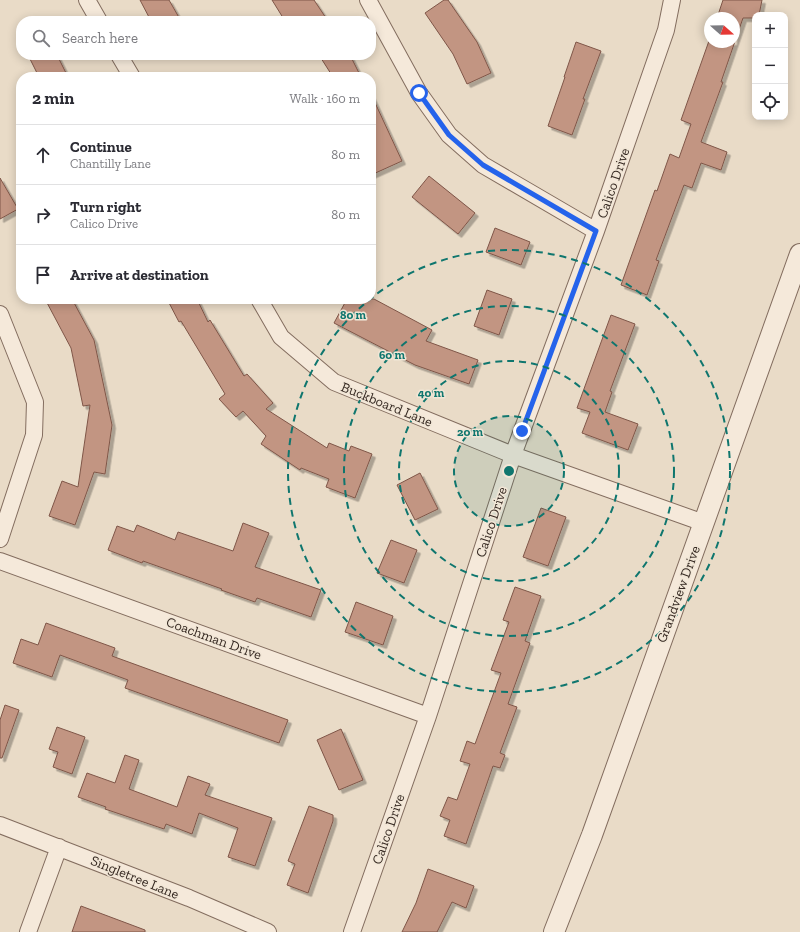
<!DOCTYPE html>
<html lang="en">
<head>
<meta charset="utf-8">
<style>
  :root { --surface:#fff; --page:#f2f2f3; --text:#2b2b33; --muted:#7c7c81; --line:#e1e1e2 }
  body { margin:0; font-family:"Zilla Slab",serif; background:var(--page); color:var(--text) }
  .controls { position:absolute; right:12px; top:12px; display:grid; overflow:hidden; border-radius:8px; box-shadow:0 2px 10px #0003 }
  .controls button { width:36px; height:36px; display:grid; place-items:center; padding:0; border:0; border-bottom:1px solid var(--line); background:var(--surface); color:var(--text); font:20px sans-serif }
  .compass { position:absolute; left:704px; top:12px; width:36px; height:36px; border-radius:50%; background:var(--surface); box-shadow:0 2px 10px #0003; rotate:110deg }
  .stop { position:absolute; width:12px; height:12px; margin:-9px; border:3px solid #2563eb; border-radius:50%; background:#fff }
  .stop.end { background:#2563eb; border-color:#fff; box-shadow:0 1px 4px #0008 }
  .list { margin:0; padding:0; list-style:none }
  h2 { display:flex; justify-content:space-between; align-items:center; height:52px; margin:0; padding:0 16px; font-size:17px }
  h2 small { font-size:13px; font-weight:400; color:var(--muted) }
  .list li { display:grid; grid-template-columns:26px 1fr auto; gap:12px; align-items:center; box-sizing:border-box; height:60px; padding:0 16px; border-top:1px solid var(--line) }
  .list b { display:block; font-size:15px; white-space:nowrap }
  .list p { margin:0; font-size:13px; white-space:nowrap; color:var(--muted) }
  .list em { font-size:13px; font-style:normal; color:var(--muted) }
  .icon { flex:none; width:22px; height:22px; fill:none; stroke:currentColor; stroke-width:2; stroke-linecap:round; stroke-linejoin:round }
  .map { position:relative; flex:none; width:800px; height:932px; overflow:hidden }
  .search { position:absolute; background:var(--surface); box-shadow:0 2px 10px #0003; left:16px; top:16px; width:360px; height:44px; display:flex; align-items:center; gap:10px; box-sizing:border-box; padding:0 14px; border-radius:16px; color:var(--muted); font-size:15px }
  .panel { position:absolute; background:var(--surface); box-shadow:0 2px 10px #0003; left:16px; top:72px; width:360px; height:232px; border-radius:16px }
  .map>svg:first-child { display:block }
  .building { fill:#c29582; stroke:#7f5648; filter:url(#shadow) }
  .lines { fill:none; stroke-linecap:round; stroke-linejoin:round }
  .minor-casing { stroke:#836d5f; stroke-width:18 }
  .tertiary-casing { stroke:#836d5f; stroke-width:22 }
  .minor { stroke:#f5e9da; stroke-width:16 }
  .tertiary { stroke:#f5e9da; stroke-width:20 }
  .route { stroke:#2563eb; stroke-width:5 }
  .ring { fill:none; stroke:#0f766e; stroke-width:2; stroke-dasharray:7 5 }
  .labels { text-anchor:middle; stroke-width:3; stroke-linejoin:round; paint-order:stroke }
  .street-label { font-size:14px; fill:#352821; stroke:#f1e6d6 }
  .centre { fill:#0f766e; stroke:#f1e6d6; stroke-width:2 }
  .ring-label { font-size:12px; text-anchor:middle; font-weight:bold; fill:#0f766e; stroke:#f1e6d6; stroke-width:3; stroke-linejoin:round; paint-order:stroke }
</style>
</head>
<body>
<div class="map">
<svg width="800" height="932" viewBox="0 0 800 932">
  <defs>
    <filter id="shadow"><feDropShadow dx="3.5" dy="3.5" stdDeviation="0" flood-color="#0004"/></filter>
  </defs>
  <rect width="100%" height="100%" fill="#e9dbc7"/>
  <!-- building -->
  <path class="building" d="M140 0H169L181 21H151Z
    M272 0H314L328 21H285Z
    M444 0H448L477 42 491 73 467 84 453 54 425 13Z
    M723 0H762L759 15H755V18H743L721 82H723L701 142 727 152 721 170 701 163 692 188 684 185 656 260 659 261 647 295 621 285 655 190 657 191 670 154 679 158 691 124 681 120 710 38V42H734V18H717Z
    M576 42 601 51 583 99H585L572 135 548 126 565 77H564Z
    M28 55H57L68 77H39Z
    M319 55H350L361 77H333Z
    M371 94 402 161 371 175Z
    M429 176 475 213 458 234 412 197Z
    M0 178 18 209 0 219Z
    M495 228 530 242 521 265 486 252Z
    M487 290 512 299 499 335 474 326Z
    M45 299H72L94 340 112 425 105 474 94 472 75 525 49 516 62 481 78 487 90 405 83 406 71 348Z
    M167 299H197L208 322 210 320 244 376 247 374 273 403 266 409 327 448 329 443 349 451 351 446 372 454 355 498 326 487 329 479 301 468 300 470 261 444 266 436 243 411 236 417 219 399 225 394 181 321 179 322Z
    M347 299H374L432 330 426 341 478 360 469 384 415 365 334 323Z
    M611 315 635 324 610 391 612 392 605 412 638 424 628 450 582 433 590 412 577 408Z
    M420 473 438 509 415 520 397 485Z
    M541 508 566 517 548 566 523 557Z
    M243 523 269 533 255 567 321 590 311 617 257 598 255 602 221 590 222 589 143 561 142 563 108 550 117 526 134 532 137 525 175 540 178 532 233 551Z
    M391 540 417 550 404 583 377 573Z
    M515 587 541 596 525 641 530 643 508 704 517 707 500 753 505 755 500 768 493 766 466 844 444 836 450 820 440 816 448 797 457 800 470 764 460 761 467 741 475 744 501 673 491 670 509 622 503 620Z
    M356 602 393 616 383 645 345 632Z
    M46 623 115 648 112 656 288 720 279 743 125 688 128 680 60 655 52 677 13 663 21 639 38 645Z
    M5 705 19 710 2 758H0V720Z
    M57 727 85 737 72 774 53 767 58 752 49 749Z
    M341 729 363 780 339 790 317 740Z
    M125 755 139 760 129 789 177 807 188 776 210 784 205 795 272 818 255 866 228 857 238 828 199 813 192 834 166 824 164 829 105 809 106 807 78 797 87 773 115 783Z
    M309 806 333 815V821L308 893 287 885 295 864 288 861Z
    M428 869 474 886 466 908 452 902 437 932H402L416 903Z
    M81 906 145 930V932H72Z"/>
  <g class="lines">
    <defs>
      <path id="minor" d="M87 0 99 21
        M368 0 419 93 449 135 483 165 596 231
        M119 55 132 77
        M259 299 281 337 334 382 513 455 704 523
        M0 314 35 402 34 435 0 539
        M0 561 428 716
        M0 825 189 898 268 932
        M28 932 59 847
        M352 932 428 716 513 455 596 231 666 30 672 0"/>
      <path id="tertiary" d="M554 932 592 835 800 254"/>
    </defs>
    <!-- minor casing -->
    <use href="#minor" class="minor-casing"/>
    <!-- tertiary casing -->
    <use href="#tertiary" class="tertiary-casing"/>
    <!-- minor -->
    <use href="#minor" class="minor"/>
    <!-- tertiary -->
    <use href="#tertiary" class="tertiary"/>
  </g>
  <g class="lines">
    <!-- route -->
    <path class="route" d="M419 93 449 135 483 165 596 231 522 431"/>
  </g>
  <!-- distance rings -->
  <circle cx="509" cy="471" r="55" fill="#0f766e" fill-opacity=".12"/>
  <g class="ring">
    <circle cx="509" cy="471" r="55"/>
    <circle cx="509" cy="471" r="110"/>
    <circle cx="509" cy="471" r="165"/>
    <circle cx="509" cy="471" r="221"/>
  </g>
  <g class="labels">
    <!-- street labels -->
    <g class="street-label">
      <text transform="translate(613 183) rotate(-71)" y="5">Calico Drive</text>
      <text transform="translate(387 404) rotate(22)" y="5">Buckboard Lane</text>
      <text transform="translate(491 522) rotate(-72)" y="5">Calico Drive</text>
      <text transform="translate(678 594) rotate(-70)" y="5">Grandview Drive</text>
      <text transform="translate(214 638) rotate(20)" y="5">Coachman Drive</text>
      <text transform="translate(388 829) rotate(-71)" y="5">Calico Drive</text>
      <text transform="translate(135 877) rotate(22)" y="5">Singletree Lane</text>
    </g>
  </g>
  <circle cx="509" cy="471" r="6" class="centre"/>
  <g class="ring-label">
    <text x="353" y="319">80 m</text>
    <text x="392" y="359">60 m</text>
    <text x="431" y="397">40 m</text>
    <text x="470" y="436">20 m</text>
  </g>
</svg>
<div class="controls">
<button>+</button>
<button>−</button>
<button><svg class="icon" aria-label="locate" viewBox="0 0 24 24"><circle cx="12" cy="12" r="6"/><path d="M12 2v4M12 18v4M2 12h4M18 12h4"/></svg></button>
</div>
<svg class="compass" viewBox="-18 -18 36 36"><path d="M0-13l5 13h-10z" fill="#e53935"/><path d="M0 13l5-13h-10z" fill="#7c7c81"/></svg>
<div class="stop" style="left:419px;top:93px"></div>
<div class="stop end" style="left:522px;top:431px"></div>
<div class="search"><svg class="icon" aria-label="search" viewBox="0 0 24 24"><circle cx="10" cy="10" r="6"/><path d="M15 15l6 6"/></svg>Search here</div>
<section class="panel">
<h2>2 min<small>Walk · 160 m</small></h2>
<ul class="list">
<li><svg class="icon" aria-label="ahead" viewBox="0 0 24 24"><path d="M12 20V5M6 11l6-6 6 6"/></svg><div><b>Continue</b><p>Chantilly Lane</p></div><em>80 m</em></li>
<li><svg class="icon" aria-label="right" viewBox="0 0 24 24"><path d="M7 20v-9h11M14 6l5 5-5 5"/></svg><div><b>Turn right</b><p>Calico Drive</p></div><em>80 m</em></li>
<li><svg class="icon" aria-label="arrive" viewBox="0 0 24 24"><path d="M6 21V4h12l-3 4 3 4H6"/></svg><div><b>Arrive at destination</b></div></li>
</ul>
</section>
</div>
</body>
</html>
